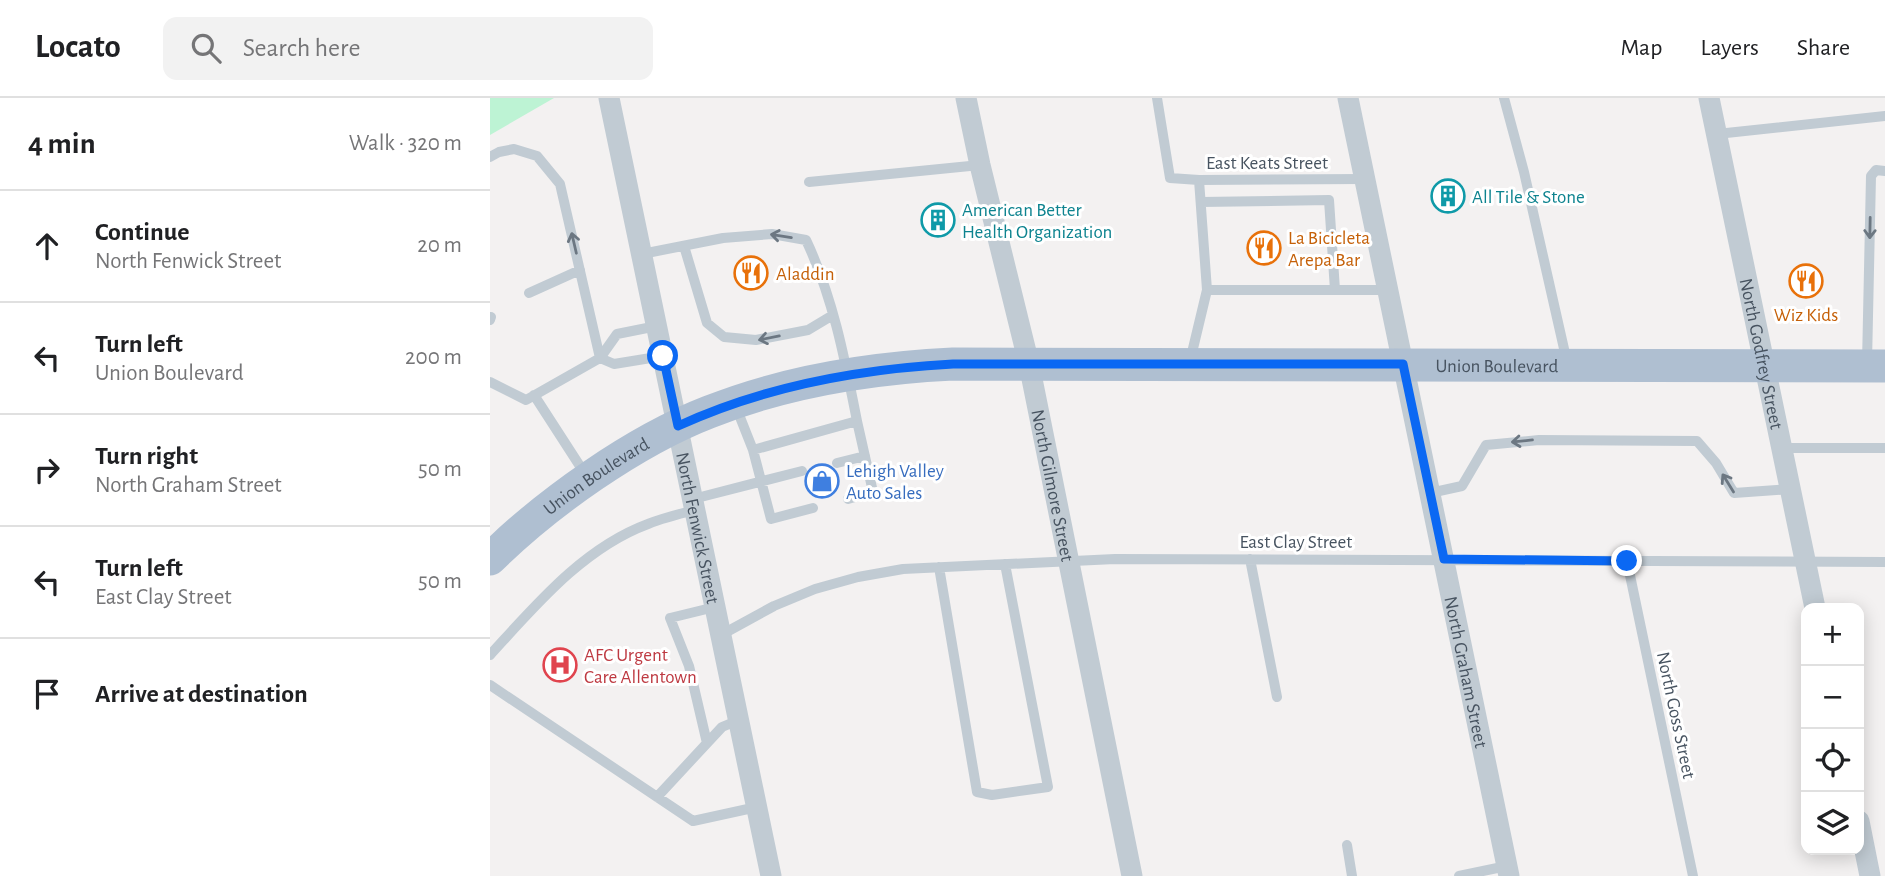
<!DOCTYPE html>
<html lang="en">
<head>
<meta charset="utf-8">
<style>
  :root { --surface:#fff; --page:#f2f2f2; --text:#202124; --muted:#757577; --line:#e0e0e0 }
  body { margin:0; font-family:"Alegreya Sans",sans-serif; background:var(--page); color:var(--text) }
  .controls { position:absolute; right:21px; bottom:21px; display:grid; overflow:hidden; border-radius:14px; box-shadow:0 4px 18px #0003 }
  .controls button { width:63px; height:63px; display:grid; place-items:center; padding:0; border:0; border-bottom:2px solid var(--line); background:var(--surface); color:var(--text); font:35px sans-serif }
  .stop { position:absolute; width:21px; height:21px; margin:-16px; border:5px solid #0b68f3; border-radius:50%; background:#fff }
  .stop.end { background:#0b68f3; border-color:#fff; box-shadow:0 2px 7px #0008 }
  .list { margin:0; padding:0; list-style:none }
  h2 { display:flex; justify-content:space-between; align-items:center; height:91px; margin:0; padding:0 28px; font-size:30px }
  h2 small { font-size:23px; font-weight:400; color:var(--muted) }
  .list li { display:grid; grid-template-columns:46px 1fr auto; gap:21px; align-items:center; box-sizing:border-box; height:112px; padding:0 28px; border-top:2px solid var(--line) }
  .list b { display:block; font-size:26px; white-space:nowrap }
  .list p { margin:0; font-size:23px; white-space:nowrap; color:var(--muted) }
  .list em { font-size:23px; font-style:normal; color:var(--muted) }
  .icon { flex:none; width:38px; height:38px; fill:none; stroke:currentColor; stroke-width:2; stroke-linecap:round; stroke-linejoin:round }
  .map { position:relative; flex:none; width:1395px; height:778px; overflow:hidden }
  header { display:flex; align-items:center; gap:42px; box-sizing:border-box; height:98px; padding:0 35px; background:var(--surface); border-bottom:2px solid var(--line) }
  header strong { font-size:33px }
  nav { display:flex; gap:38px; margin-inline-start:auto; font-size:24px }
  .search { width:490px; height:63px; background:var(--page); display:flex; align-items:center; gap:18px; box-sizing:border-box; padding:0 24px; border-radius:14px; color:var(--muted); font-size:26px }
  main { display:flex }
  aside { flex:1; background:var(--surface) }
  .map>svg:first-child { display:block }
  .green { fill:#bdf3d4 }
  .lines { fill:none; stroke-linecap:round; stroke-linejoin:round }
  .service { stroke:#c1cbd3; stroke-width:10 }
  .minor { stroke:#c1cbd3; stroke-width:21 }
  .primary { stroke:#afbfd1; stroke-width:33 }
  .oneway { stroke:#6c7782 }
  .route { stroke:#0b68f3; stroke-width:9 }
  .labels { text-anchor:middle; stroke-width:6; stroke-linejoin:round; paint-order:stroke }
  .street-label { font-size:19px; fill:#475360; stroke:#fff }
  .culture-label { font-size:19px; fill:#0d838f; stroke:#fff; text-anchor:start }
  .food-label { font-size:19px; fill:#c56008; stroke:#fff; text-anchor:start }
  .shop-label { font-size:19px; fill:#366cbe; stroke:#fff; text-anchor:start }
  .health-label { font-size:19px; fill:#be3a42; stroke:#fff; text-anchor:start }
</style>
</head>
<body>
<header>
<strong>Locato</strong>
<div class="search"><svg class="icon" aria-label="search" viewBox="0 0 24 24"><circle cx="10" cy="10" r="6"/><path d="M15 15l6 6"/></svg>Search here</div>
<nav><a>Map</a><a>Layers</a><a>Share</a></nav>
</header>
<main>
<aside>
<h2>4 min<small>Walk · 320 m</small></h2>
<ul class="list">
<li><svg class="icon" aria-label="ahead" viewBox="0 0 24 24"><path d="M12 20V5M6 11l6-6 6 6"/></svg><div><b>Continue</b><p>North Fenwick Street</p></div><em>20 m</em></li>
<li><svg class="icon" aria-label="left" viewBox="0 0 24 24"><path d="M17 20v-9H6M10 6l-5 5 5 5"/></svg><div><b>Turn left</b><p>Union Boulevard</p></div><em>200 m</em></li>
<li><svg class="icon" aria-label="right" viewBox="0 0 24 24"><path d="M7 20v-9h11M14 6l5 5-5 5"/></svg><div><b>Turn right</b><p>North Graham Street</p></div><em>50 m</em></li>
<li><svg class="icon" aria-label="left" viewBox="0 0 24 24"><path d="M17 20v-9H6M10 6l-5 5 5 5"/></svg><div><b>Turn left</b><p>East Clay Street</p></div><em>50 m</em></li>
<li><svg class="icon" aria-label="arrive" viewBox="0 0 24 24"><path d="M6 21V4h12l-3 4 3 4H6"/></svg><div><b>Arrive at destination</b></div></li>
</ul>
</aside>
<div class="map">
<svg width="1395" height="778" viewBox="0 0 1395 778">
  <rect width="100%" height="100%" fill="#f3f1f1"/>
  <!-- green -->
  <path class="green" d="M0 0H64L0 37Z"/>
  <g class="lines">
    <!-- service -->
    <path class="service" d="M667 0 680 80 709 82 874 81
      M1014 0 1034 74 1077 264
      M1227 36 1395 18
      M0 59 9 54 24 51 47 58 70 86 110 260
      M319 84 490 67
      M711 104 839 102 845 192
      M194 148 217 225 234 239 266 242 318 232 343 217
      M152 156 233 140 282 136 316 142C343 199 355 262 367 323
      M717 192H897
      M39 195 90 172
      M0 222 1 219
      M110 260 124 266 173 258
      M700 263 717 192 709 82
      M1377 265 1381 78 1386 72 1395 73
      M0 284 36 302 110 260 127 236 167 228
      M44 297 97 379
      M246 309 263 352 281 421 323 410
      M1292 350H1395
      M263 352 367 323 383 394 358 401
      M347 365 375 358
      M940 395 972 388 996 347 1049 342 1207 343 1226 365 1244 395 1301 391
      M203 401 312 373
      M760 461 787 599
      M1137 463 1203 778
      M449 469 487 694 502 697 558 689 515 466
      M231 537 284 508 325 491 368 479 413 471 625 461 1395 464
      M0 557C45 508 93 450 158 426 173 420 189 416 205 412
      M0 587 203 723 267 709
      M217 645 199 568 180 520 225 509
      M167 699 232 629 249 622
      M857 747 862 778
      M969 778 1017 768"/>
    <!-- minor -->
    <g class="minor">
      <path id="s1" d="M119 0 281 778"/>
      <path id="s2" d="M476 0 490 67 539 266 642 778"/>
      <path id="s3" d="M858 0 1019 778"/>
      <path id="s4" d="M1219 0 1325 510"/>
      <path d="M1369 723 1380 778"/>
    </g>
    <!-- primary -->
    <path class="primary" id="s5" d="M0 461C57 405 144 343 219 314 297 283 380 270 463 266L1395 268"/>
  </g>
  <!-- one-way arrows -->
  <defs><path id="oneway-shaft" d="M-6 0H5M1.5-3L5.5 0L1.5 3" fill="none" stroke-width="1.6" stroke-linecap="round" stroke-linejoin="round" transform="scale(1.75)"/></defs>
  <g class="oneway">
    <use href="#oneway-shaft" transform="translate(1380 130) rotate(91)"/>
    <use href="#oneway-shaft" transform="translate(291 138) rotate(-171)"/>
    <use href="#oneway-shaft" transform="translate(84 145) rotate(-103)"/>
    <use href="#oneway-shaft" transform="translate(279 240) rotate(169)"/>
    <use href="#oneway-shaft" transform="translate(1032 343) rotate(174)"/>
    <use href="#oneway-shaft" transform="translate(1238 385) rotate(-122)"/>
  </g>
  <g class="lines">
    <!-- route -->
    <path class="route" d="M173 258 188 328C275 288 368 271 463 266H913L954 461 1137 463"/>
  </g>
  <!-- icons -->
  <defs>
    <symbol id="building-ring" viewBox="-11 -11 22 22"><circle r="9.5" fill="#fff" stroke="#0f9aa8" stroke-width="1.5"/><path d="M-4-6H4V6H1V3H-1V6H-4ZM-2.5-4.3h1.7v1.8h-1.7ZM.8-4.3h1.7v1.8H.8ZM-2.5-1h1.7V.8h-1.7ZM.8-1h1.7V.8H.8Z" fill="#0f9aa8"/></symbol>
    <symbol id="restaurant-ring" viewBox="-11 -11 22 22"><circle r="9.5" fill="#fff" stroke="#e8710a" stroke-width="1.5"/><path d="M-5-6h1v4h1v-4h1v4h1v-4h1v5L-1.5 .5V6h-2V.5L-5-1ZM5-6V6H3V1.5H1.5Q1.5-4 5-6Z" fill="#e8710a"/></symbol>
    <symbol id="shop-ring" viewBox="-11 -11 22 22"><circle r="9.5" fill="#fff" stroke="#3f7fe0" stroke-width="1.5"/><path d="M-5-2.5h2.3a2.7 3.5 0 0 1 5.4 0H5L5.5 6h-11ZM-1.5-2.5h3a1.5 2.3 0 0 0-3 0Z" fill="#3f7fe0"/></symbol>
    <symbol id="hospital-ring" viewBox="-11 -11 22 22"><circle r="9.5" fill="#fff" stroke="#e0444e" stroke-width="1.5"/><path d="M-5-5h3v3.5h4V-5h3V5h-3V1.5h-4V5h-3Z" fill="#e0444e"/></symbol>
  </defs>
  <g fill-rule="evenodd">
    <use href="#building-ring" x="939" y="79" width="38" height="38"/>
    <use href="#building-ring" x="429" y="103" width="38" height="38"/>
    <use href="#restaurant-ring" x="755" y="131" width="38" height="38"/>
    <use href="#restaurant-ring" x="242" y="156" width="38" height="38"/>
    <use href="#restaurant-ring" x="1297" y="164" width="38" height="38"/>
    <use href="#shop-ring" x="313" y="364" width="38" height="38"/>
    <use href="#hospital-ring" x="51" y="548" width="38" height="38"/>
  </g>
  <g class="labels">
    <!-- street labels -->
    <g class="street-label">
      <text x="777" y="71">East Keats Street</text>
      <text dy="7" stroke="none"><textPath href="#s4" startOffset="261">North Godfrey Street</textPath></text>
      <text dy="7" stroke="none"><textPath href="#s5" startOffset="1059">Union Boulevard</textPath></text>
      <text dy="7" stroke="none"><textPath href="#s5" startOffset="135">Union Boulevard</textPath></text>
      <text dy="7" stroke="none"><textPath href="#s2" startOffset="397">North Gilmore Street</textPath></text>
      <text dy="7" stroke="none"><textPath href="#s1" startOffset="439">North Fenwick Street</textPath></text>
      <text x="806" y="450">East Clay Street</text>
      <text dy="7" stroke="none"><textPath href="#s3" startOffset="586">North Graham Street</textPath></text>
      <text transform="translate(1187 617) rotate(78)" y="7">North Goss Street</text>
    </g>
    <!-- culture labels -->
    <g class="culture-label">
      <text x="982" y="105">All Tile &amp; Stone</text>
      <text x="472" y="118">American Better<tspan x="472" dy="22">Health Organization</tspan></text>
    </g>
    <!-- food labels -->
    <g class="food-label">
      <text x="798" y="146">La Bicicleta<tspan x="798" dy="22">Arepa Bar</tspan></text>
      <text x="286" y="182">Aladdin</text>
      <text x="1316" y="223" text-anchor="middle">Wiz Kids</text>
    </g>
    <!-- shop labels -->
    <g class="shop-label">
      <text x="356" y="379">Lehigh Valley<tspan x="356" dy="22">Auto Sales</tspan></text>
    </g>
    <!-- health labels -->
    <g class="health-label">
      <text x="94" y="563">AFC Urgent<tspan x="94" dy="22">Care Allentown</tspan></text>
    </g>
  </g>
</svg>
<div class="controls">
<button>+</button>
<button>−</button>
<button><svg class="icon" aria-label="locate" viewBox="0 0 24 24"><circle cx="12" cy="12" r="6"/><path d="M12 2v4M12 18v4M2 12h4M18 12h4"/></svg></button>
<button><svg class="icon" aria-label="layers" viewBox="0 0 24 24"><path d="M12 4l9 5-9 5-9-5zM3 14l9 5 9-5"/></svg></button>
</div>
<div class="stop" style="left:173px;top:258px"></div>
<div class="stop end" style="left:1137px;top:463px"></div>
</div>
</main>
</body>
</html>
